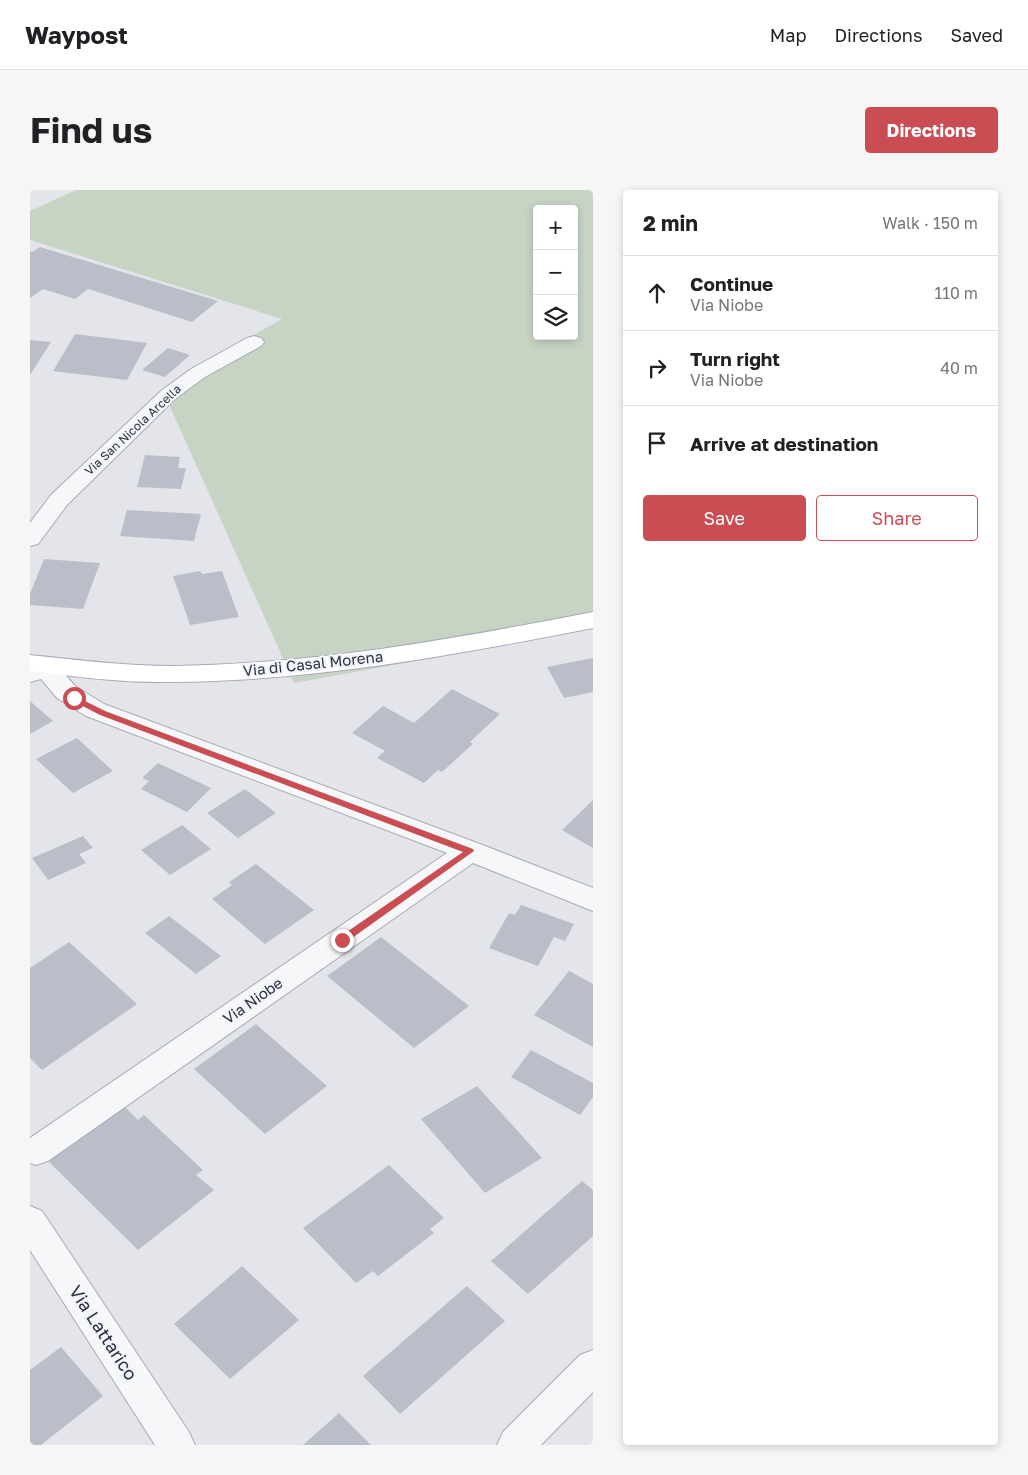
<!DOCTYPE html>
<html lang="en">
<head>
<meta charset="utf-8">
<style>
  :root { --surface:#fff; --page:#f6f6f6; --text:#202124; --muted:#757577; --line:#e0e0e0; --accent:#cb4d54 }
  body { margin:0; font-family:"Golos Text",sans-serif; background:var(--page); color:var(--text) }
  .controls { position:absolute; right:15px; top:15px; display:grid; overflow:hidden; border-radius:5px; box-shadow:0 2px 8px #0003 }
  .controls button { width:45px; height:45px; display:grid; place-items:center; padding:0; border:0; border-bottom:1px solid var(--line); background:var(--surface); color:var(--text); font:25px sans-serif }
  .stop { position:absolute; width:15px; height:15px; margin:-11px; border:4px solid #cb4d54; border-radius:50%; background:#fff }
  .stop.end { background:#cb4d54; border-color:#fff; box-shadow:0 1px 5px #0008 }
  .list { margin:0; padding:0; list-style:none }
  h2 { display:flex; justify-content:space-between; align-items:center; height:65px; margin:0; padding:0 20px; font-size:21px }
  h2 small { font-size:16px; font-weight:400; color:var(--muted) }
  .list li { display:grid; grid-template-columns:32px 1fr auto; gap:15px; align-items:center; box-sizing:border-box; height:75px; padding:0 20px; border-top:1px solid var(--line) }
  .list b { display:block; font-size:19px; white-space:nowrap }
  .list p { margin:0; font-size:16px; white-space:nowrap; color:var(--muted) }
  .list em { font-size:16px; font-style:normal; color:var(--muted) }
  .actions { display:flex; gap:10px; padding:15px 20px }
  .actions a { flex:1; padding:11px 0; border:1px solid var(--accent); border-radius:5px; text-align:center; font-size:18px; color:var(--accent) }
  .actions .main { background:var(--accent); color:#fff }
  .icon { flex:none; width:28px; height:28px; fill:none; stroke:currentColor; stroke-width:2; stroke-linecap:round; stroke-linejoin:round }
  .map { position:relative; flex:none; width:563px; height:1255px; overflow:hidden; border-radius:5px }
  header { display:flex; align-items:center; gap:30px; box-sizing:border-box; height:70px; padding:0 25px; background:var(--surface); border-bottom:1px solid var(--line) }
  header strong { font-size:24px }
  nav { display:flex; gap:28px; margin-inline-start:auto; font-size:18px }
  .intro { display:flex; align-items:center; justify-content:space-between; box-sizing:border-box; height:120px; padding:0 30px }
  h1 { margin:0; font-size:35px }
  .button { padding:12px 22px; border-radius:5px; background:var(--accent); color:#fff; font-size:18px; font-weight:700 }
  main { display:flex; gap:30px; padding:0 30px }
  aside { flex:1; background:var(--surface); border-radius:5px; box-shadow:0 2px 8px #0003 }
  .map>svg:first-child { display:block }
  .green { fill:#c7d4c4; fill-rule:evenodd }
  .building { fill:#babec8 }
  .lines { fill:none; stroke-linecap:round; stroke-linejoin:round }
  .minor-casing { stroke:#a8abb5; stroke-width:2 }
  .secondary-casing { stroke:#a8abb5; stroke-width:2 }
  .minor { fill:#f6f7f9; fill-rule:evenodd }
  .secondary { fill:#fff; fill-rule:evenodd }
  .route { fill:#cb4d54 }
  .labels { text-anchor:middle; stroke-width:4.5; stroke-linejoin:round; paint-order:stroke }
  .far-street-label { font-size:12px; fill:#2b3143; stroke:#f3f4f8 }
  .street-label { font-size:15px; fill:#2b3143; stroke:#f3f4f8 }
  .near-street-label { font-size:18px; fill:#2b3143; stroke:#f3f4f8 }
</style>
</head>
<body>
<header>
<strong>Waypost</strong>
<nav><a>Map</a><a>Directions</a><a>Saved</a></nav>
</header>
<div class="intro"><h1>Find us</h1><a class="button">Directions</a></div>
<main>
<div class="map">
<svg width="563" height="1255" viewBox="0 0 563 1255">
  <rect width="100%" height="100%" fill="#e3e5eb"/>
  <!-- green -->
  <path class="green" d="M46 0H563V439L264 493 137 210 184 167 252 129 0 50V21ZM507 19H544V146H507Z"/>
  <!-- building -->
  <path class="building" d="M10 57 188 111 162 132 58 99 45 109 13 99 0 108V61L2 62Z
    M45 144 117 153 97 190 23 181Z
    M0 150 21 152 0 185Z
    M138 158 160 165 135 187 112 180Z
    M115 265 150 267 148 278H156L151 299 107 297Z
    M97 320 171 324 164 351 90 346Z
    M14 369 70 373 53 419 0 415V404Z
    M170 381 172 384 192 381 209 427 160 435 143 386Z
    M563 468V502L534 508 517 477Z
    M422 499 470 524 440 552 443 554 412 582 408 580 394 593 347 568 355 561 322 543 353 516 384 533Z
    M0 511 23 531 0 544Z
    M47 548 83 581 43 603 6 569Z
    M128 573 181 598 157 622 111 599 119 591 112 588Z
    M215 599 246 623 208 648 177 623Z
    M563 610V658L532 640Z
    M152 635 181 659 140 685 111 660Z
    M53 646 63 658 49 664 56 673 18 690 2 668Z
    M226 674 284 720 235 754 182 709 202 695 199 692Z
    M491 715 544 734 535 751 524 747 508 776 459 758 479 723 485 725Z
    M139 726 191 766 166 784 115 743Z
    M351 747 439 816 384 858 297 786Z
    M39 752 107 814 12 880 0 868V778Z
    M539 781 563 794V857L504 825Z
    M226 834 297 896 235 944 164 879Z
    M501 860 563 893V907L550 925 481 887Z
    M447 896 512 968 455 1003 391 929Z
    M93 915 108 930 114 925 173 980 166 985 184 1000 108 1060 18 971Z
    M359 975 414 1028 400 1039 404 1043 348 1086 343 1081 326 1093 273 1038Z
    M552 991 563 1000V1046L498 1104 461 1071Z
    M212 1076 269 1130 200 1189 144 1134Z
    M437 1096 475 1131 370 1224 333 1186Z
    M31 1157 73 1206 11 1255H0V1180Z
    M309 1223 341 1255H273Z"/>
  <g class="lines">
    <defs>
      <path id="minor" d="M224 146 231 148 234 152 231 156 175 187 145 209 37 315 8 354 0 356V333L21 305 131 201 161 179 217 148Z
        M14 468 23 470 45 496 74 514 450 654 563 698V721L443 673 18 971 6 975 0 973V948L417 663 56 526 27 508 11 489 0 492V473Z
        M0 1016 12 1021 159 1242 165 1255H125L0 1060Z
        M563 1160V1202L511 1255H467L473 1242 550 1165Z"/>
      <path id="secondary" d="M563 422V438C424 465 285 491 143 492 95 493 48 487 0 481V465C48 470 95 476 143 476 285 474 424 449 563 422Z"/>
    </defs>
    <!-- minor casing -->
    <use href="#minor" class="minor-casing"/>
    <!-- secondary casing -->
    <use href="#secondary" class="secondary-casing"/>
    <!-- minor -->
    <use href="#minor" class="minor"/>
    <!-- secondary -->
    <use href="#secondary" class="secondary"/>
  </g>
  <!-- route -->
  <path class="route" d="M41 507H47L75 521 443 659 444 661 315 753H308V748L433 662 70 525 41 510Z"/>
  <g class="labels">
    <!-- far-street labels -->
    <g class="far-street-label">
      <text transform="translate(103 240) rotate(-43)" y="4">Via San Nicola Arcella</text>
    </g>
    <!-- street labels -->
    <g class="street-label">
      <text transform="translate(283 474) rotate(-6)" y="5">Via di Casal Morena</text>
      <text transform="translate(223 811) rotate(-35)" y="5">Via Niobe</text>
    </g>
    <!-- near-street labels -->
    <g class="near-street-label">
      <text transform="translate(73 1143) rotate(57)" y="6">Via Lattarico</text>
    </g>
  </g>
</svg>
<div class="controls">
<button>+</button>
<button>−</button>
<button><svg class="icon" aria-label="layers" viewBox="0 0 24 24"><path d="M12 4l9 5-9 5-9-5zM3 14l9 5 9-5"/></svg></button>
</div>
<div class="stop" style="left:44px;top:508px"></div>
<div class="stop end" style="left:312px;top:750px"></div>
</div>
<aside>
<h2>2 min<small>Walk · 150 m</small></h2>
<ul class="list">
<li><svg class="icon" aria-label="ahead" viewBox="0 0 24 24"><path d="M12 20V5M6 11l6-6 6 6"/></svg><div><b>Continue</b><p>Via Niobe</p></div><em>110 m</em></li>
<li><svg class="icon" aria-label="right" viewBox="0 0 24 24"><path d="M7 20v-9h11M14 6l5 5-5 5"/></svg><div><b>Turn right</b><p>Via Niobe</p></div><em>40 m</em></li>
<li><svg class="icon" aria-label="arrive" viewBox="0 0 24 24"><path d="M6 21V4h12l-3 4 3 4H6"/></svg><div><b>Arrive at destination</b></div></li>
</ul>
<div class="actions"><a class="main">Save</a><a>Share</a></div>
</aside>
</main>
</body>
</html>
